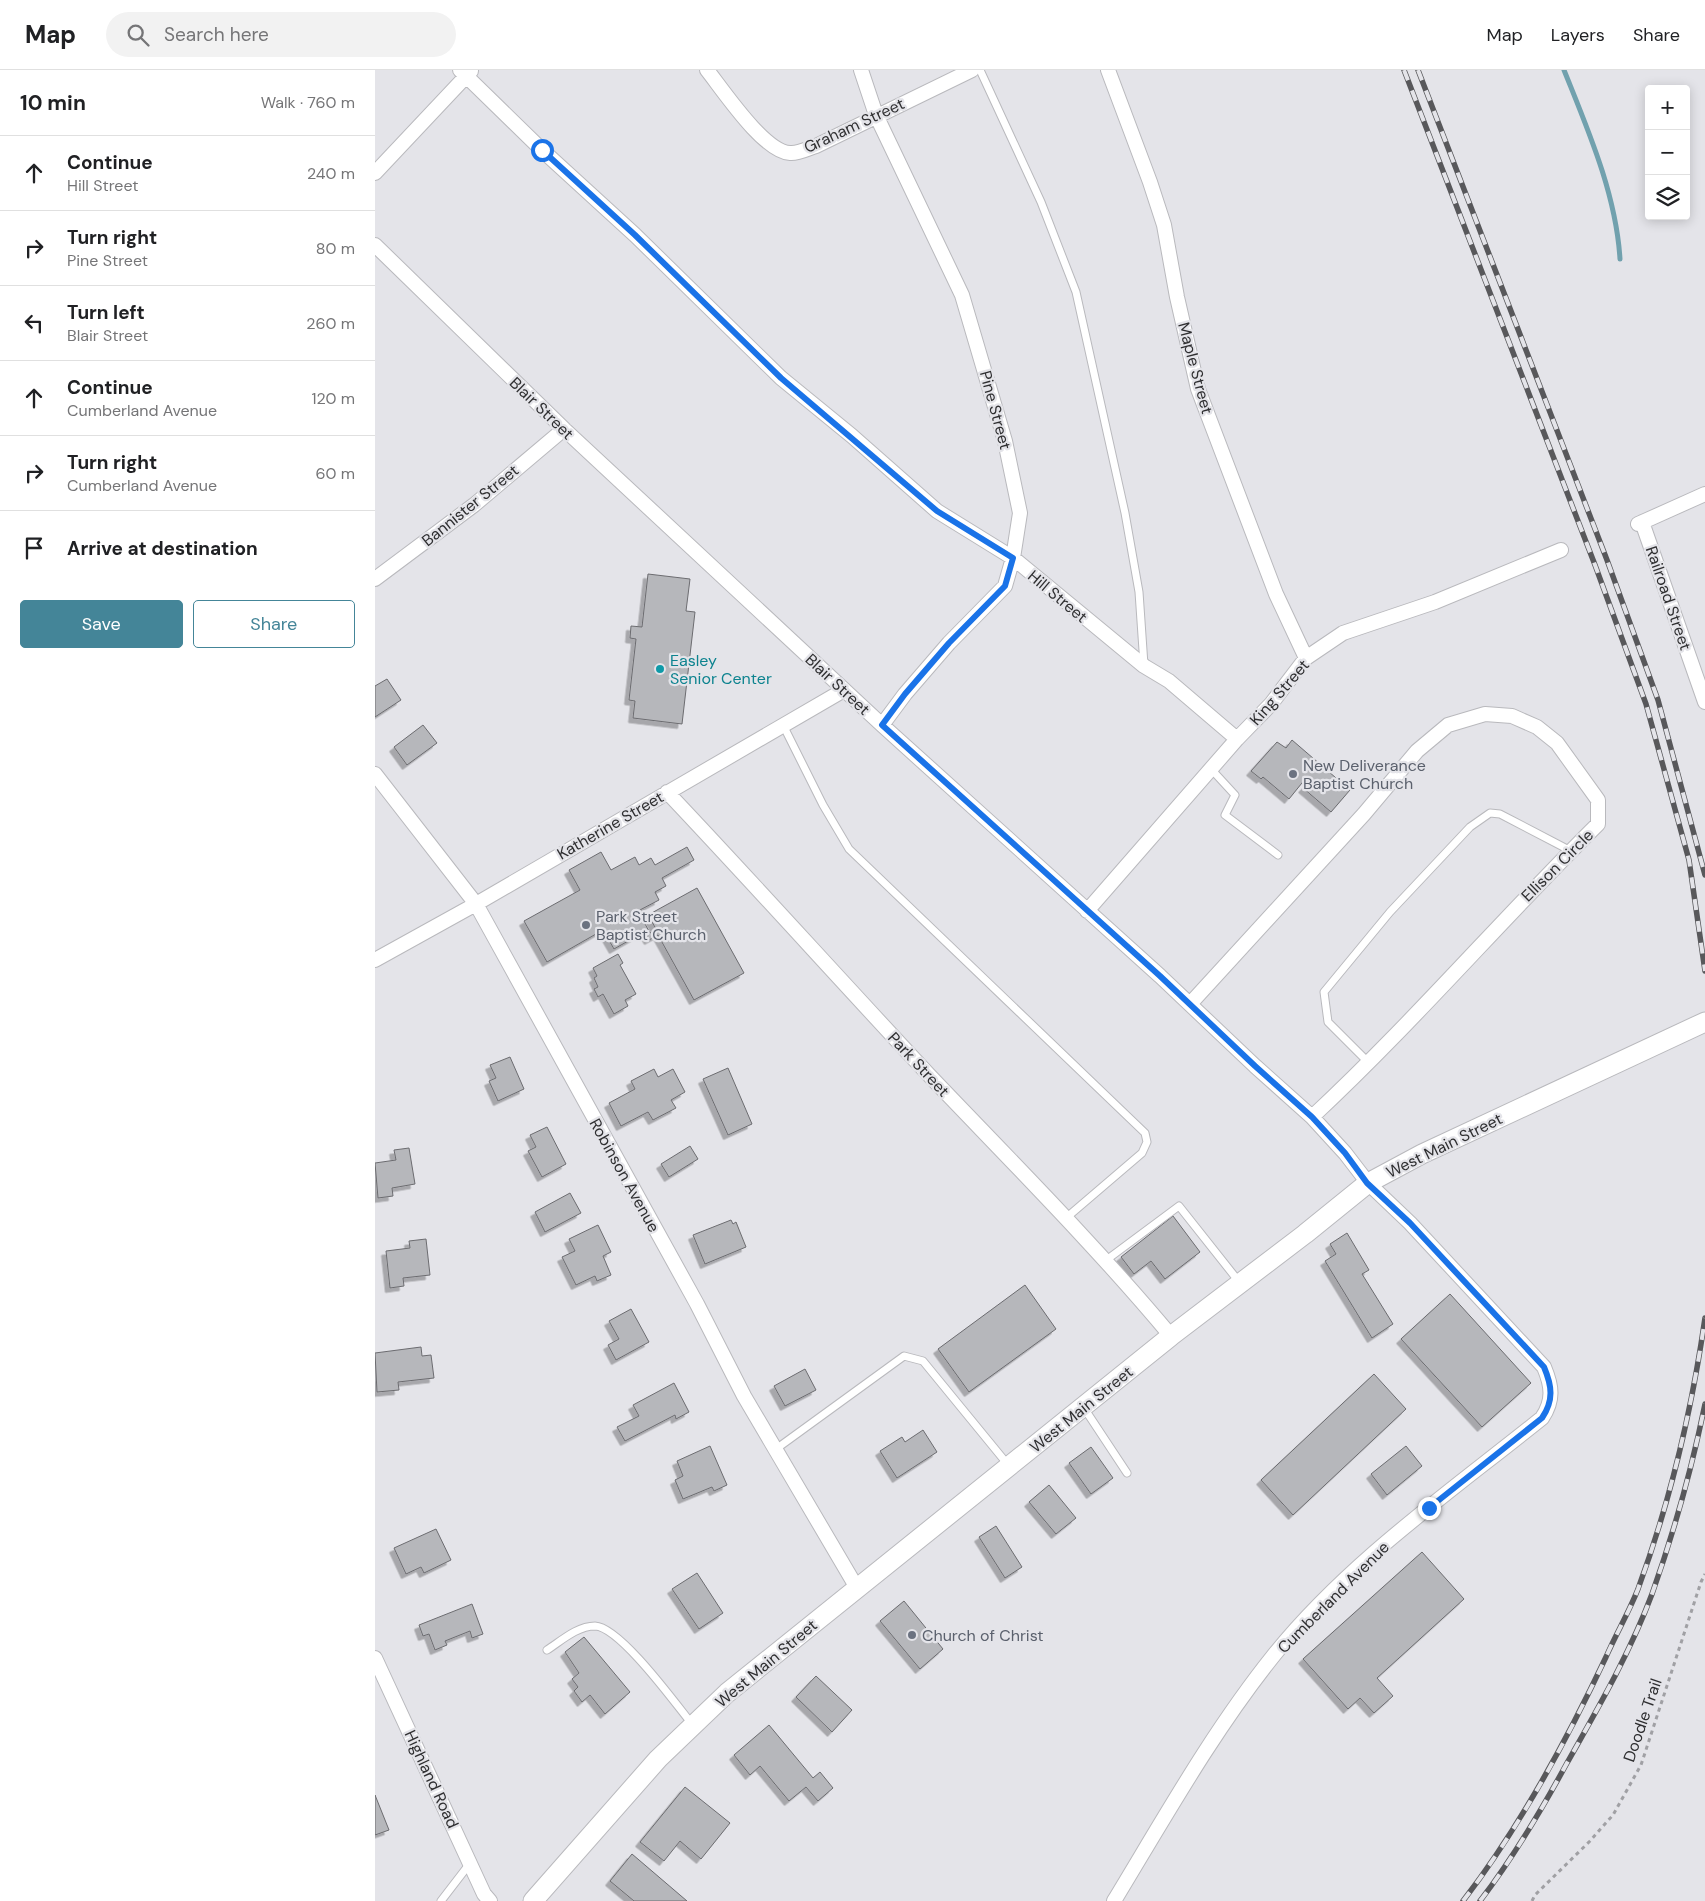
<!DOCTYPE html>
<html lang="en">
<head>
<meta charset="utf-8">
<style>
  :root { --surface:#fff; --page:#f2f2f2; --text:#202124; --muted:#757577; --line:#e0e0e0; --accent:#448598 }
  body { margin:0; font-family:"DM Sans",sans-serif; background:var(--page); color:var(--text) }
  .controls { position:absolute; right:15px; top:15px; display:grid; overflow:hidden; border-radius:5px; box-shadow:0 2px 12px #0003 }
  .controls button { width:45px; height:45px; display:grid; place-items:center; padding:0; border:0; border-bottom:1px solid var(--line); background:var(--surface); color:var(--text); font:25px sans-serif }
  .stop { position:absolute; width:15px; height:15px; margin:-11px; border:4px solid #1a73e8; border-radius:50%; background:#fff }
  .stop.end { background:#1a73e8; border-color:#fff; box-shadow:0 1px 5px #0008 }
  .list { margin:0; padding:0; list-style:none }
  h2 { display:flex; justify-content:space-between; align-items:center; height:65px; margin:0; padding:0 20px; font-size:21px }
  h2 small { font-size:16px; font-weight:400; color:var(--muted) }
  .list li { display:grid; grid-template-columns:32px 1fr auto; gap:15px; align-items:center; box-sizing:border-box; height:75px; padding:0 20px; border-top:1px solid var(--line) }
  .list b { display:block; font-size:19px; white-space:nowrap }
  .list p { margin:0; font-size:16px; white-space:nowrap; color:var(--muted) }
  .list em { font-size:16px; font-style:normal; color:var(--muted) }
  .actions { display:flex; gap:10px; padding:15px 20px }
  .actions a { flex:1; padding:11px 0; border:1px solid var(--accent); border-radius:5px; text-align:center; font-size:18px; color:var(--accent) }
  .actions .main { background:var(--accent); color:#fff }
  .icon { flex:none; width:28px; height:28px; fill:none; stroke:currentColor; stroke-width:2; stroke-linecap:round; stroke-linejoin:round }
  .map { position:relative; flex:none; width:1330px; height:1831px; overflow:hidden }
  header { display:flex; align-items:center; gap:30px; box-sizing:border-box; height:70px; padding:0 25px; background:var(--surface); border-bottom:1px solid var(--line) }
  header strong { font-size:24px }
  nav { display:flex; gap:28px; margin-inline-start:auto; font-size:18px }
  .search { width:350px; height:45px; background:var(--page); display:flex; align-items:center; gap:12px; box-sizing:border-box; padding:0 18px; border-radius:28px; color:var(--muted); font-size:19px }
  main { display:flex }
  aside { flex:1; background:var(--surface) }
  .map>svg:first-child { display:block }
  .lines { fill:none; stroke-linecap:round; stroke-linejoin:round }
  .stream { stroke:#71a1ae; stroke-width:5 }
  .building { fill:#b6b7bb; stroke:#6c6c70; filter:url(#shadow) }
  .lane-casing { stroke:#b9b9bd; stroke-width:9 }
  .street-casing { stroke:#b9b9bd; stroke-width:16 }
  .secondary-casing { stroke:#b9b9bd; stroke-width:21 }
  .path { stroke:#a0a0a4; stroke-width:3; stroke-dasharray:4 4; stroke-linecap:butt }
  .lane { stroke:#fff; stroke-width:7 }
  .street { stroke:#fff; stroke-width:14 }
  .secondary { stroke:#fff; stroke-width:19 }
  .rail-casing { stroke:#58585b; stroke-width:5.5 }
  .rail { stroke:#e4e4e9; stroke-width:4; stroke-dasharray:11; stroke-linecap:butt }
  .route { stroke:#1a73e8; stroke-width:6 }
  .culture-dot { fill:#0f9aa8; stroke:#e4e4e9; stroke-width:2 }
  .worship-dot { fill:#6b7280; stroke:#e4e4e9; stroke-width:2 }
  .labels { text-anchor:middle; stroke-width:4.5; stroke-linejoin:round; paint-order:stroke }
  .street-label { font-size:16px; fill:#2f2f31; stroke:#e4e4e9 }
  .culture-label { font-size:16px; fill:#0d838f; stroke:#e4e4e9; text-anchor:start }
  .worship-label { font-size:16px; fill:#5b616d; stroke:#e4e4e9; text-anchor:start }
</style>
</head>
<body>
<header>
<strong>Map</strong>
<div class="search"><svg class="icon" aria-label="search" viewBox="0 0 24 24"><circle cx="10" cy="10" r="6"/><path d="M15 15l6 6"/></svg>Search here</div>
<nav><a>Map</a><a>Layers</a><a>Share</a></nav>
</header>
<main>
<aside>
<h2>10 min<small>Walk · 760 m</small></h2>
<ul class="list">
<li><svg class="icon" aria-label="ahead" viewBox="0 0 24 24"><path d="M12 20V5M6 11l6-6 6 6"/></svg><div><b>Continue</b><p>Hill Street</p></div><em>240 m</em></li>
<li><svg class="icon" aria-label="right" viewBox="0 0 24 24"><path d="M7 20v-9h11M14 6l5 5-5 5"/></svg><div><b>Turn right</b><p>Pine Street</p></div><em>80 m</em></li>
<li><svg class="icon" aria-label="left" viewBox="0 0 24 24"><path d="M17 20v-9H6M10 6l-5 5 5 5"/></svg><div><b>Turn left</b><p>Blair Street</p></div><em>260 m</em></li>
<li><svg class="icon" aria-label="ahead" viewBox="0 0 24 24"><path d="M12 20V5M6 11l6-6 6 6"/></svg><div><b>Continue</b><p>Cumberland Avenue</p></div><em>120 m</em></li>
<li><svg class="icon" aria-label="right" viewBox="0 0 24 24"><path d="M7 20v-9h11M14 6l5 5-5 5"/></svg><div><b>Turn right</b><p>Cumberland Avenue</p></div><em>60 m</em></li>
<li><svg class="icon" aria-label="arrive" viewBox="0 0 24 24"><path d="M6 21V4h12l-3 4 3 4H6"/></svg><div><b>Arrive at destination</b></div></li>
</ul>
<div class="actions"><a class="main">Save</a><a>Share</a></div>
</aside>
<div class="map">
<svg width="1330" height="1831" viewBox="0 0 1330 1831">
  <defs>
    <filter id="shadow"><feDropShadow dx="-4.5" dy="4.5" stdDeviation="0" flood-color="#0004"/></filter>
  </defs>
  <rect width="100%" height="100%" fill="#e4e4e9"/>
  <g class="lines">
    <!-- stream -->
    <path class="stream" d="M1189 0C1213 60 1241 124 1245 189"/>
  </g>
  <!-- building -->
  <path class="building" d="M273 504 315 509 311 541 320 542 307 654 258 648 260 631 254 630 261 569 255 568 256 556 267 557Z
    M12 609 26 630 0 647V616Z
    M48 655 62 673 32 695 19 677Z
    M917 670 975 720 956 742 928 718 935 711 931 708 914 729 888 707 886 709 876 701 902 672 911 678Z
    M312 777 319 790 287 808 291 816 280 822 284 830 263 841 275 863 281 859 273 845 322 818 369 903 319 930 283 865 274 870 269 862 239 879 228 860 172 892 149 851 205 820 194 800 226 782 236 800 260 787 264 795 276 788 280 795Z
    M243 884 248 893 245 895 261 924 250 930 253 936 239 944 228 924 223 927 219 919 223 917 219 908 222 906 218 898Z
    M135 987 149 1019 123 1031 114 1011 121 1008 115 995Z
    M353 998 377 1054 353 1065 328 1009Z
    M279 999 283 1007 298 999 310 1022 296 1030 301 1038 278 1050 273 1042 246 1056 234 1033 260 1019 256 1011Z
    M172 1057 191 1094 167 1107 153 1081 161 1077 155 1065Z
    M315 1076 323 1089 294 1107 286 1094Z
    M34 1078 40 1114 17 1118 18 1126 3 1128 0 1093 21 1090 19 1080Z
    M195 1123 206 1143 170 1162 160 1142Z
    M798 1146 825 1182 790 1209 776 1191 759 1204 746 1187Z
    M356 1150 358 1154 361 1152 371 1177 330 1194 318 1165Z
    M223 1155 236 1182 228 1186 236 1205 222 1211 220 1206 201 1215 187 1187 200 1181 194 1169Z
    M972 1163 994 1200 987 1204 1018 1254 997 1268 950 1191 961 1184 955 1174Z
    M51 1169 55 1205 28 1208 29 1216 15 1218 11 1181 35 1178 34 1171Z
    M650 1215 681 1259 594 1322 563 1279Z
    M1075 1224 1156 1313 1107 1357 1026 1269Z
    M256 1239 274 1272 241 1290 233 1275 244 1269 234 1251Z
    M46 1277 47 1286 56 1285 59 1308 23 1312 24 1320 2 1322 0 1283Z
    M430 1299 441 1320 410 1336 399 1316Z
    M999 1304 1031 1339 918 1445 886 1410Z
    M299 1313 314 1342 301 1349 300 1345 250 1371 242 1357 264 1346 258 1335Z
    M548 1360 562 1382 522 1408 505 1381 527 1367 530 1372Z
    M335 1376 352 1415 339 1421 337 1417 308 1429 300 1410 308 1406 302 1391Z
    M1031 1376 1047 1396 1012 1425 996 1404Z
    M716 1377 738 1408 716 1424 694 1393Z
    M674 1415 701 1448 681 1464 654 1432Z
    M621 1456 647 1497 630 1508 604 1467Z
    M61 1459 76 1490 49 1503 46 1497 31 1504 19 1478Z
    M1047 1482 1089 1529 1002 1608 1018 1626 999 1643 985 1628 973 1639 928 1589Z
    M322 1503 348 1543 324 1559 297 1519Z
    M529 1531 568 1579 545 1599 505 1551Z
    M97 1534 108 1564 97 1568 95 1561 70 1571 72 1575 60 1580 54 1564 48 1566 44 1555Z
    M209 1567 255 1622 230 1644 215 1625 207 1632 199 1621 203 1617 197 1609 204 1603 190 1582Z
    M441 1606 477 1640 457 1662 421 1627Z
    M394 1655 438 1708 445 1702 458 1718 443 1731 431 1717 414 1731 385 1696 375 1705 359 1685Z
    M310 1717 355 1753 326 1789 305 1771 289 1791 265 1772Z
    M0 1725 14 1760 0 1765Z
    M257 1784 312 1831H259L235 1811Z"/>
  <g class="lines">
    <defs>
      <path id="lane" d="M605 0 666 132 701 222 750 443 764 522 769 595
        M408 655 448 735 474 779 770 1063 772 1072 767 1083 691 1148
        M837 700 860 725 850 745 903 785
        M994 993 953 952 949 922 1015 842 1095 757 1115 743 1125 744 1196 781
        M730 1191 804 1136 865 1213
        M709 1338 752 1403
        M401 1379 529 1286 548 1291 634 1396
        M172 1580C186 1571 202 1556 220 1556 245 1557 300 1633 317 1654
        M66 1831 96 1792"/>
      <path id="street" d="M85 0 167 80 260 165 406 308 477 366 562 441 638 488 769 596 794 611 862 669
        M332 0C348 20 389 82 415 83 423 84 434 78 441 76L597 0
        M486 0 501 45 587 225 630 371 645 443 638 488 630 516 574 573 530 624 507 655
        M733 0 775 112 789 155 802 227 823 319 901 524 931 588
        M0 103 96 1
        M0 175 189 359 507 655 785 906 880 996 937 1047 970 1083 993 1113 1035 1153 1169 1297C1177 1316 1179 1330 1167 1348 1075 1422 974 1492 899 1585 838 1661 790 1747 739 1831
        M1267 452 1330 632
        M1263 454 1330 424
        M0 509 99 435 189 359
        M0 704 101 834 322 1234 369 1326 482 1518
        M292 722C380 815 466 911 554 1005 636 1091 720 1175 796 1266
        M712 841 862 669 896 634 931 588 968 563 1060 532 1186 480
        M0 890 101 834 469 620
        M815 934 989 744 1042 681 1073 655 1110 644 1137 646 1162 657 1182 673 1223 730V754C1126 850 1037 954 937 1047
        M0 1588 109 1824 115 1831"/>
      <path id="secondary" d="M158 1831 283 1689 352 1623 796 1266 930 1164 993 1113 1047 1084 1330 952"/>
    </defs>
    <!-- lane casing -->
    <use href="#lane" class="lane-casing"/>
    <!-- street casing -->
    <use href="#street" class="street-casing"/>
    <!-- secondary casing -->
    <use href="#secondary" class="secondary-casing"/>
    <!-- path -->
    <path class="path" d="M1157 1831 1160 1825 1215 1771 1238 1745 1266 1695 1326 1512 1330 1504"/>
    <!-- lane -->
    <use href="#lane" class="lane"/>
    <!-- street -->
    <use href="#street" class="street"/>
    <!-- secondary -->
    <use href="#secondary" class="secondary"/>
    <defs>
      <path id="rail" d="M1029 0 1220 495 1271 634 1314 790 1330 901
        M1043 0 1232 490 1283 630 1330 805
        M1088 1831C1145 1757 1191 1672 1231 1587 1241 1564 1254 1542 1263 1519 1295 1432 1317 1339 1330 1248
        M1105 1831C1138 1788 1166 1741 1192 1693 1223 1638 1255 1583 1277 1524 1299 1462 1317 1398 1330 1334"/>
    </defs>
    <!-- rail casing -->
    <use href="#rail" class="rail-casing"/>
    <!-- rail -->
    <use href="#rail" class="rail"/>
  </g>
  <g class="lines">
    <!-- route -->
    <path class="route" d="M167 80 260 165 406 308 562 441 638 488 630 516 574 573 530 624 507 655 785 906 880 996 937 1047 970 1083 992 1113 1035 1153 1169 1297C1177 1316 1179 1330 1167 1348L1054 1438"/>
  </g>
  <!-- markers -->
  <circle class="culture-dot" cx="285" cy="599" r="5"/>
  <g class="worship-dot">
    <circle cx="918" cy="704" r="5"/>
    <circle cx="211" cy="855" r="5"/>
    <circle cx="537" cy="1565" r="5"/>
  </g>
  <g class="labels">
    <!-- street labels -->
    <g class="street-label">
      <text transform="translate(479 55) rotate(-25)" y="6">Graham Street</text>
      <text transform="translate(821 298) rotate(75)" y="6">Maple Street</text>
      <text transform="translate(167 338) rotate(44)" y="6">Blair Street</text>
      <text transform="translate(621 340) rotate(75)" y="6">Pine Street</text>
      <text transform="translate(95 435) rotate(-39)" y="6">Bannister Street</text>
      <text transform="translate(683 526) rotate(40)" y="6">Hill Street</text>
      <text transform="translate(1294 528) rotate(71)" y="6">Railroad Street</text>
      <text transform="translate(463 614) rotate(43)" y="6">Blair Street</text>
      <text transform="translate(904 622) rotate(-49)" y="6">King Street</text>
      <text transform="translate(235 755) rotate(-30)" y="6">Katherine Street</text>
      <text transform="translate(1182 795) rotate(-45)" y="6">Ellison Circle</text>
      <text transform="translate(544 994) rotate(47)" y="6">Park Street</text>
      <text transform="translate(1069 1075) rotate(-26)" y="6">West Main Street</text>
      <text transform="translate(250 1105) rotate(61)" y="6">Robinson Avenue</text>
      <text transform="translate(706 1339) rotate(-39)" y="6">West Main Street</text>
      <text transform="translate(958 1527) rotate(-45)" y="6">Cumberland Avenue</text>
      <text transform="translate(391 1593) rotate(-40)" y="6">West Main Street</text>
      <text transform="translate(1267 1650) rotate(-71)" y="6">Doodle Trail</text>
      <text transform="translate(57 1709) rotate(65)" y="6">Highland Road</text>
    </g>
    <!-- culture labels -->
    <g class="culture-label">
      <text x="295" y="596">Easley<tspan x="295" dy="18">Senior Center</tspan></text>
    </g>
    <!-- worship labels -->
    <g class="worship-label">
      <text x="928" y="701">New Deliverance<tspan x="928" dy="18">Baptist Church</tspan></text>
      <text x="221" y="852">Park Street<tspan x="221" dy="18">Baptist Church</tspan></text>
      <text x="547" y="1571">Church of Christ</text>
    </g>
  </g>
</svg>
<div class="controls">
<button>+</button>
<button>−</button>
<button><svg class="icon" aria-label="layers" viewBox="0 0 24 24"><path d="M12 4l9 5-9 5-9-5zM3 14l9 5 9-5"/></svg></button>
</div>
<div class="stop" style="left:167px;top:80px"></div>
<div class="stop end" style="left:1054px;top:1438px"></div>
</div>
</main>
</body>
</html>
